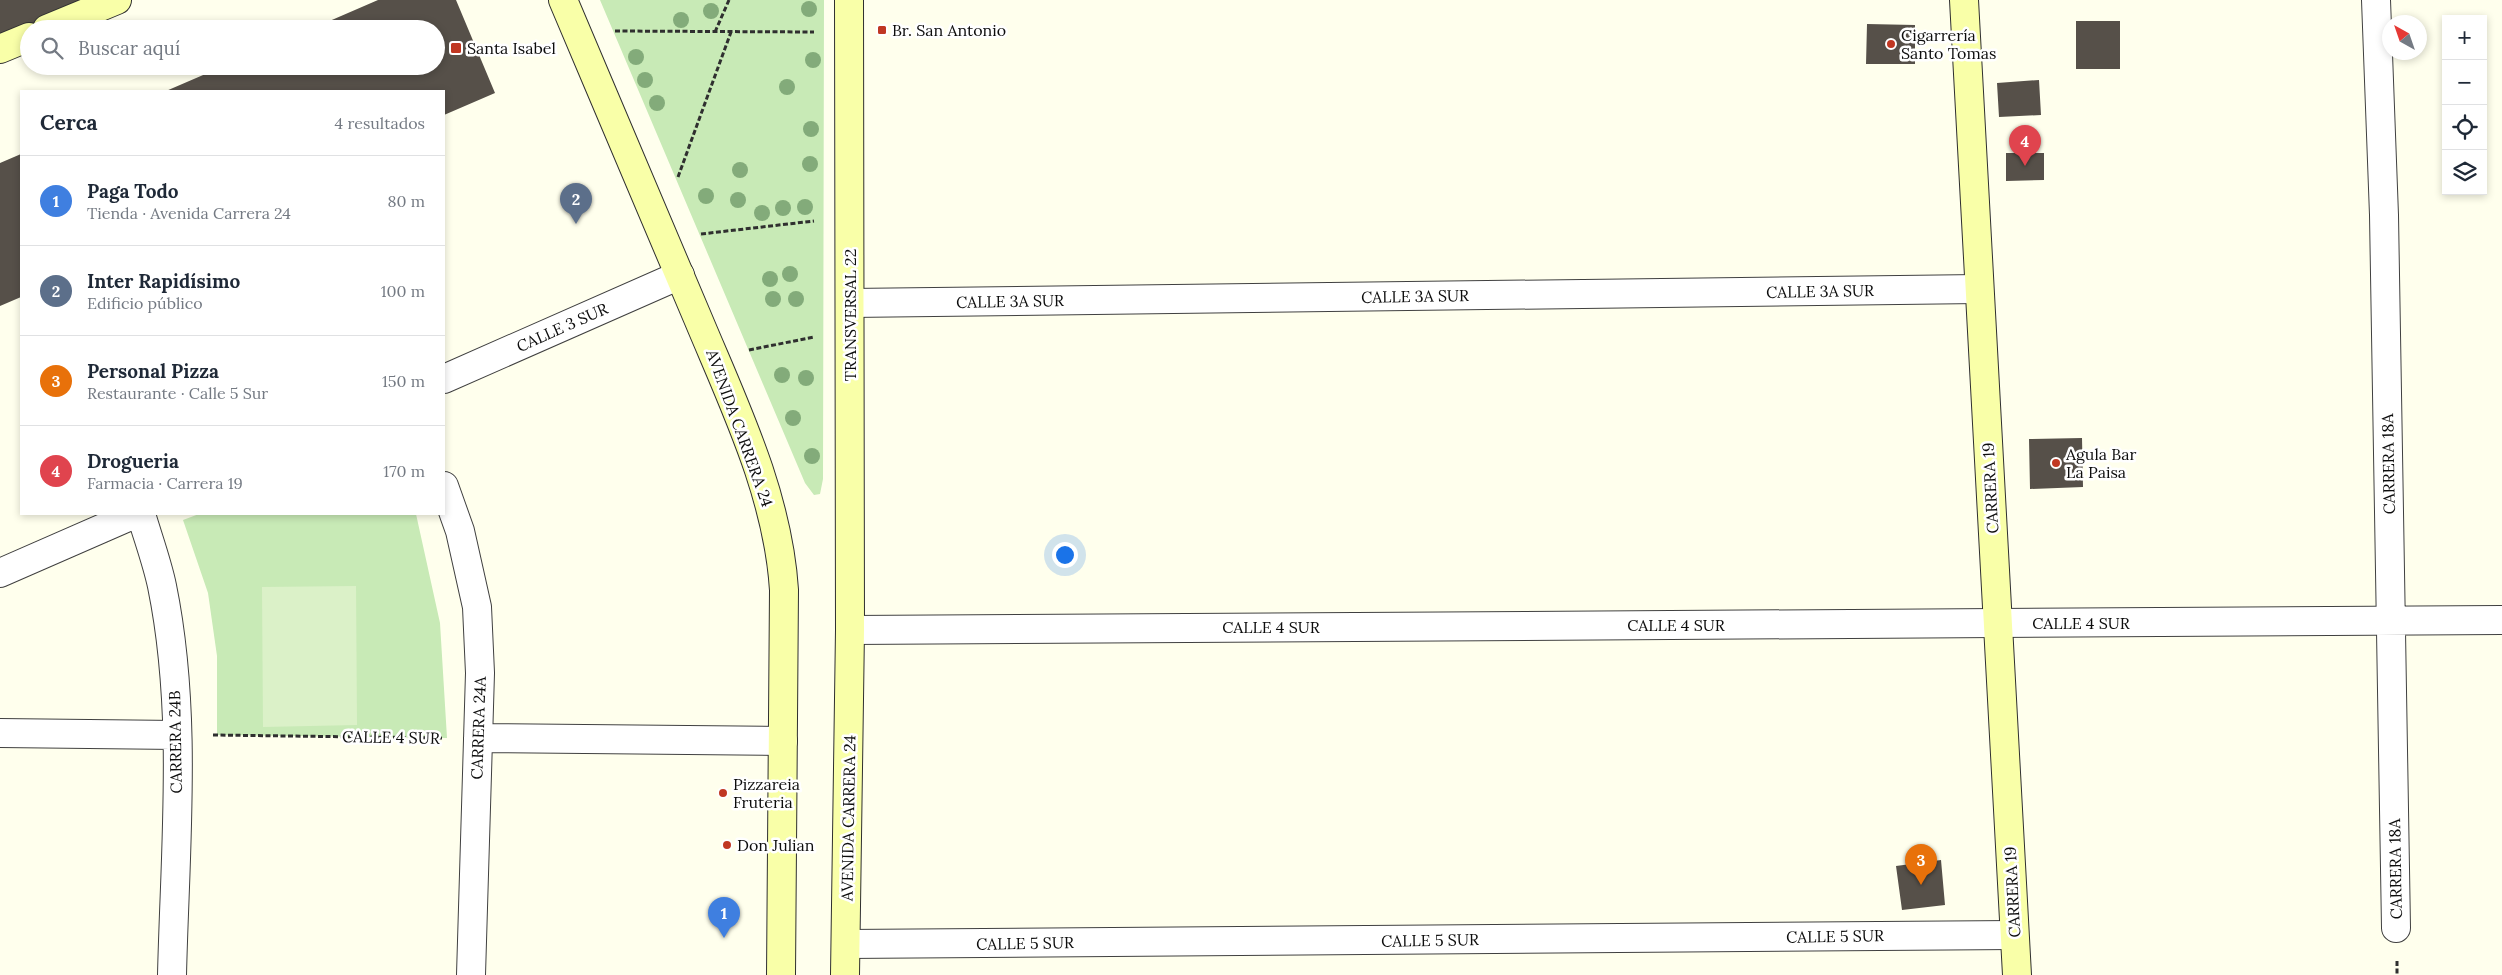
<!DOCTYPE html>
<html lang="es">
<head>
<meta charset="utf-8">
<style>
  :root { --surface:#fff; --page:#f2f2f3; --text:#1f2937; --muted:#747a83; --line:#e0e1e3; --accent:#b45309 }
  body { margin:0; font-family:Lora,serif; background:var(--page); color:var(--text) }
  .controls { position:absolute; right:15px; top:15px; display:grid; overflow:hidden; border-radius:0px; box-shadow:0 2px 8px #0003 }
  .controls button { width:45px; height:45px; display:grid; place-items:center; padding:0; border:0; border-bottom:1px solid var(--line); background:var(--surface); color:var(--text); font:25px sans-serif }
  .compass { position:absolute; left:2382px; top:15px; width:45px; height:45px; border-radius:50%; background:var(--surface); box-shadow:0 2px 8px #0003; rotate:320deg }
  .you { position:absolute; left:1064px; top:554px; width:18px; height:18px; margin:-12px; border:4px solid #fff; border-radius:50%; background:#1a73e8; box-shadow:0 0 0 8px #1a73e833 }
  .badge { display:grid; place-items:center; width:32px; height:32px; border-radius:50%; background:var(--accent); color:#fff; font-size:16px; font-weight:700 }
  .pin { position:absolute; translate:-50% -41px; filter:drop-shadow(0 1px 2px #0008) }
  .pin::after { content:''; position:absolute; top:26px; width:18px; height:15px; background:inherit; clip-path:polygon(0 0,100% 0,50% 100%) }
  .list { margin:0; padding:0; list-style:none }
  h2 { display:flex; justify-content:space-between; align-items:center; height:65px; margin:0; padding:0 20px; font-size:21px }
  h2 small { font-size:16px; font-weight:400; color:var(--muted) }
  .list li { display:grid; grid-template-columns:32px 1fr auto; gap:15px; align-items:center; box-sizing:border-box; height:90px; padding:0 20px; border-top:1px solid var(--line) }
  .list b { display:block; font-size:19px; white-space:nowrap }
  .list p { margin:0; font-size:16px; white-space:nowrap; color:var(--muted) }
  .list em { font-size:16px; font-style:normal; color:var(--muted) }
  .icon { flex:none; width:28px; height:28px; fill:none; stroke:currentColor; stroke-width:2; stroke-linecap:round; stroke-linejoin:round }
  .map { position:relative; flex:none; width:2502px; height:975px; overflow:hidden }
  .search { position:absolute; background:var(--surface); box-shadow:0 2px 8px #0003; left:20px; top:20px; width:425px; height:55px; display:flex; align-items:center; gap:12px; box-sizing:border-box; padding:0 18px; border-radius:28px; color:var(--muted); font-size:19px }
  .panel { position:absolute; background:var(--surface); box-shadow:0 2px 8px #0003; left:20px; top:90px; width:425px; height:425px; border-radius:0px }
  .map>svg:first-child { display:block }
  .green { fill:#c8eab6 }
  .pitch { fill:#dbf1c8 }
  .building { fill:#565049 }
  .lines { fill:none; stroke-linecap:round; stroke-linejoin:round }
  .street-casing { stroke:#404040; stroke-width:30 }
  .secondary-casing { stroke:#2f2f2f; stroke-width:30 }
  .path { stroke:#2f2f2f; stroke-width:3; stroke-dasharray:5 2.5; stroke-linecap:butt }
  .street { stroke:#fff; stroke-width:28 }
  .secondary { stroke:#f9ffa8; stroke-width:28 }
  .tree { fill:#83ab7a }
  .poi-dot { fill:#c03722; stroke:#fff; stroke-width:2 }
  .labels { text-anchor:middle; stroke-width:5; stroke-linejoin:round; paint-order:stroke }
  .poi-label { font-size:16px; fill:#0d0d0d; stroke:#fff; text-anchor:start }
  .street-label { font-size:16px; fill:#0d0d0d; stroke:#fff }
</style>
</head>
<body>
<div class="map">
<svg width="2502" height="975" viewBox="0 0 2502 975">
  <rect width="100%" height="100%" fill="#ffffed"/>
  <!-- green -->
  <path class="green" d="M600 0H824L823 479 820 494 814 495 805 483Z
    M199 514H416L440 623 447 738 217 735V656L208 593 183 520Z"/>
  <!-- pitch -->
  <path class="pitch" d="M356 586 357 725 263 727 262 587Z"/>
  <!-- building -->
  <path class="building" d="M0 0H90L0 37Z
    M378 0H456L495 93 444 115V91H166L224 66H436V29H311Z
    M2076 21H2120V69H2076Z
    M1867 24 1915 25V64H1866Z
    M2039 80 2041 115 1999 117 1997 83Z
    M2006 153H2044V180L2006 181Z
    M21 154V297L0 306V163Z
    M2082 438 2083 487 2030 489 2029 439Z
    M1941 860 1945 905 1902 910 1896 866Z"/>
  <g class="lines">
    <defs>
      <path id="street" d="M2376 0 2384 215 2396 928
        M850 303 1979 289
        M444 379 680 275
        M444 486 460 531 477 607 480 673 471 975
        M141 514C148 538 157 562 162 586 188 713 175 847 172 975
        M0 573 135 514
        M850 630 2502 620
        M0 733 177 735
        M478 738 783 741
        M846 944 2014 935"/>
      <path id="secondary" d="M563 0C608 107 654 213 699 321 735 407 778 495 784 590L781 975
        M1964 0 2017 975
        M47 29 117 0
        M0 49 29 37
        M845 975 850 630 849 0"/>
    </defs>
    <!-- street casing -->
    <use href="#street" class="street-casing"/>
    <!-- secondary casing -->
    <use href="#secondary" class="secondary-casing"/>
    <!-- path -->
    <path class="path" d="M615 31 814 32
      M715 32 729 0
      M678 177 731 32
      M701 234 814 221
      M749 350 814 337
      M213 735 442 738
      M2397 961V975"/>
    <!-- street -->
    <use href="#street" class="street"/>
    <!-- secondary -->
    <use href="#secondary" class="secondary"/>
  </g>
  <!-- trees -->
  <g class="tree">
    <circle cx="809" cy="9" r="8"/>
    <circle cx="711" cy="11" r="8"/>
    <circle cx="681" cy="20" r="8"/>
    <circle cx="636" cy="57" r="8"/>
    <circle cx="813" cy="60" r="8"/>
    <circle cx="645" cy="80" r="8"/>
    <circle cx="787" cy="87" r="8"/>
    <circle cx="657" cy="103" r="8"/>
    <circle cx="811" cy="129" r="8"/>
    <circle cx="810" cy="164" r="8"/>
    <circle cx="740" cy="170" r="8"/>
    <circle cx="706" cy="196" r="8"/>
    <circle cx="738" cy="200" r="8"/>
    <circle cx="805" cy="207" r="8"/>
    <circle cx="783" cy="208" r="8"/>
    <circle cx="762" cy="213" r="8"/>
    <circle cx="790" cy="274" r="8"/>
    <circle cx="770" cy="279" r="8"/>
    <circle cx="773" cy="299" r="8"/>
    <circle cx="796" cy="299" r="8"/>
    <circle cx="782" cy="375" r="8"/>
    <circle cx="806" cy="378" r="8"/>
    <circle cx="793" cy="418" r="8"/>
    <circle cx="812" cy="456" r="8"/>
  </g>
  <!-- markers -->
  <g class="poi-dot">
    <rect x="877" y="25" width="10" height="10" rx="2.5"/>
    <circle cx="1891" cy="44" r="5"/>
    <rect x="450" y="42" width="12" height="12" rx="2.5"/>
    <circle cx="2056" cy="463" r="5"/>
    <circle cx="723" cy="793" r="5"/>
    <circle cx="727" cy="845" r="5"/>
  </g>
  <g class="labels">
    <!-- poi labels -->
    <g class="poi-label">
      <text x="892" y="36">Br. San Antonio</text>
      <text x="1901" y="41">Cigarrería<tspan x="1901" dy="18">Santo Tomas</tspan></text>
      <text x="467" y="54">Santa Isabel</text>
      <text x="2066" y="460">Agula Bar<tspan x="2066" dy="18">La Paisa</tspan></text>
      <text x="733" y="790">Pizzareia<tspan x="733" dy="18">Fruteria</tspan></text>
      <text x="737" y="851">Don Julian</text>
    </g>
    <!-- street labels -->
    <g class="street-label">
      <text transform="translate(1820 291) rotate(-1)" y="6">CALLE 3A SUR</text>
      <text transform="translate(1415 296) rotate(-1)" y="6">CALLE 3A SUR</text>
      <text transform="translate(1010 301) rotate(-1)" y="6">CALLE 3A SUR</text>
      <text transform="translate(850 315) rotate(-90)" y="6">TRANSVERSAL 22</text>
      <text transform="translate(562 327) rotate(-24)" y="6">CALLE 3 SUR</text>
      <text transform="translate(740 428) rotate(70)" y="6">AVENIDA CARRERA 24</text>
      <text transform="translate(2388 464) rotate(-91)" y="6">CARRERA 18A</text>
      <text transform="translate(1990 488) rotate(-93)" y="6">CARRERA 19</text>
      <text x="2081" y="629">CALLE 4 SUR</text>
      <text x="1676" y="631">CALLE 4 SUR</text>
      <text x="1271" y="633">CALLE 4 SUR</text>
      <text transform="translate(478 728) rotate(-88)" y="6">CARRERA 24A</text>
      <text transform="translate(391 737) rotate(1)" y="6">CALLE 4 SUR</text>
      <text transform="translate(175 742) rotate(-91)" y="6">CARRERA 24B</text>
      <text transform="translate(848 818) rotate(-89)" y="6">AVENIDA CARRERA 24</text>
      <text transform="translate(2395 869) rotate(-91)" y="6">CARRERA 18A</text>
      <text transform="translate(2012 892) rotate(-93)" y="6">CARRERA 19</text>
      <text transform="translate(1835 936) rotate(-1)" y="6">CALLE 5 SUR</text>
      <text transform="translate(1430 940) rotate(-1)" y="6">CALLE 5 SUR</text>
      <text transform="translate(1025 943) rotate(-1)" y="6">CALLE 5 SUR</text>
    </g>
  </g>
</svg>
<div class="controls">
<button>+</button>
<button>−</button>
<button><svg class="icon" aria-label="locate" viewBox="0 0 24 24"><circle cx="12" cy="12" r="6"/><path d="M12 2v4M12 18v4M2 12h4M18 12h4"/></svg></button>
<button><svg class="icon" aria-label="layers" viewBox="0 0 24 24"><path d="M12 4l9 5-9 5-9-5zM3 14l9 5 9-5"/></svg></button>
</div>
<svg class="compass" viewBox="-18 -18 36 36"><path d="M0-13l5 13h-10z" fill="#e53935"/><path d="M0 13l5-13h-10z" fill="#747a83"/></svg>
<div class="you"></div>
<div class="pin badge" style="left:724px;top:938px;background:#3f7fe0">1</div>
<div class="pin badge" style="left:576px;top:224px;background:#5c6f8a">2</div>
<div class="pin badge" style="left:1921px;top:885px;background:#e8710a">3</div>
<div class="pin badge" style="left:2025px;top:166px;background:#e0444e">4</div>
<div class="search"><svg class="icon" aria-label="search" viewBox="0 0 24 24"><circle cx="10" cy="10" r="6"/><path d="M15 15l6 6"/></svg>Buscar aquí</div>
<section class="panel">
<h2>Cerca<small>4 resultados</small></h2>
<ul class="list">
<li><span class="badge" style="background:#3f7fe0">1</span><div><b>Paga Todo</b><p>Tienda · Avenida Carrera 24</p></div><em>80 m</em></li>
<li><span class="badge" style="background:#5c6f8a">2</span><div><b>Inter Rapidísimo</b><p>Edificio público</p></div><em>100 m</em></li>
<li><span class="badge" style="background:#e8710a">3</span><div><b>Personal Pizza</b><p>Restaurante · Calle 5 Sur</p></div><em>150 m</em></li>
<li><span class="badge" style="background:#e0444e">4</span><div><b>Drogueria</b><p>Farmacia · Carrera 19</p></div><em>170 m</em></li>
</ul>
</section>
</div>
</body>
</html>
